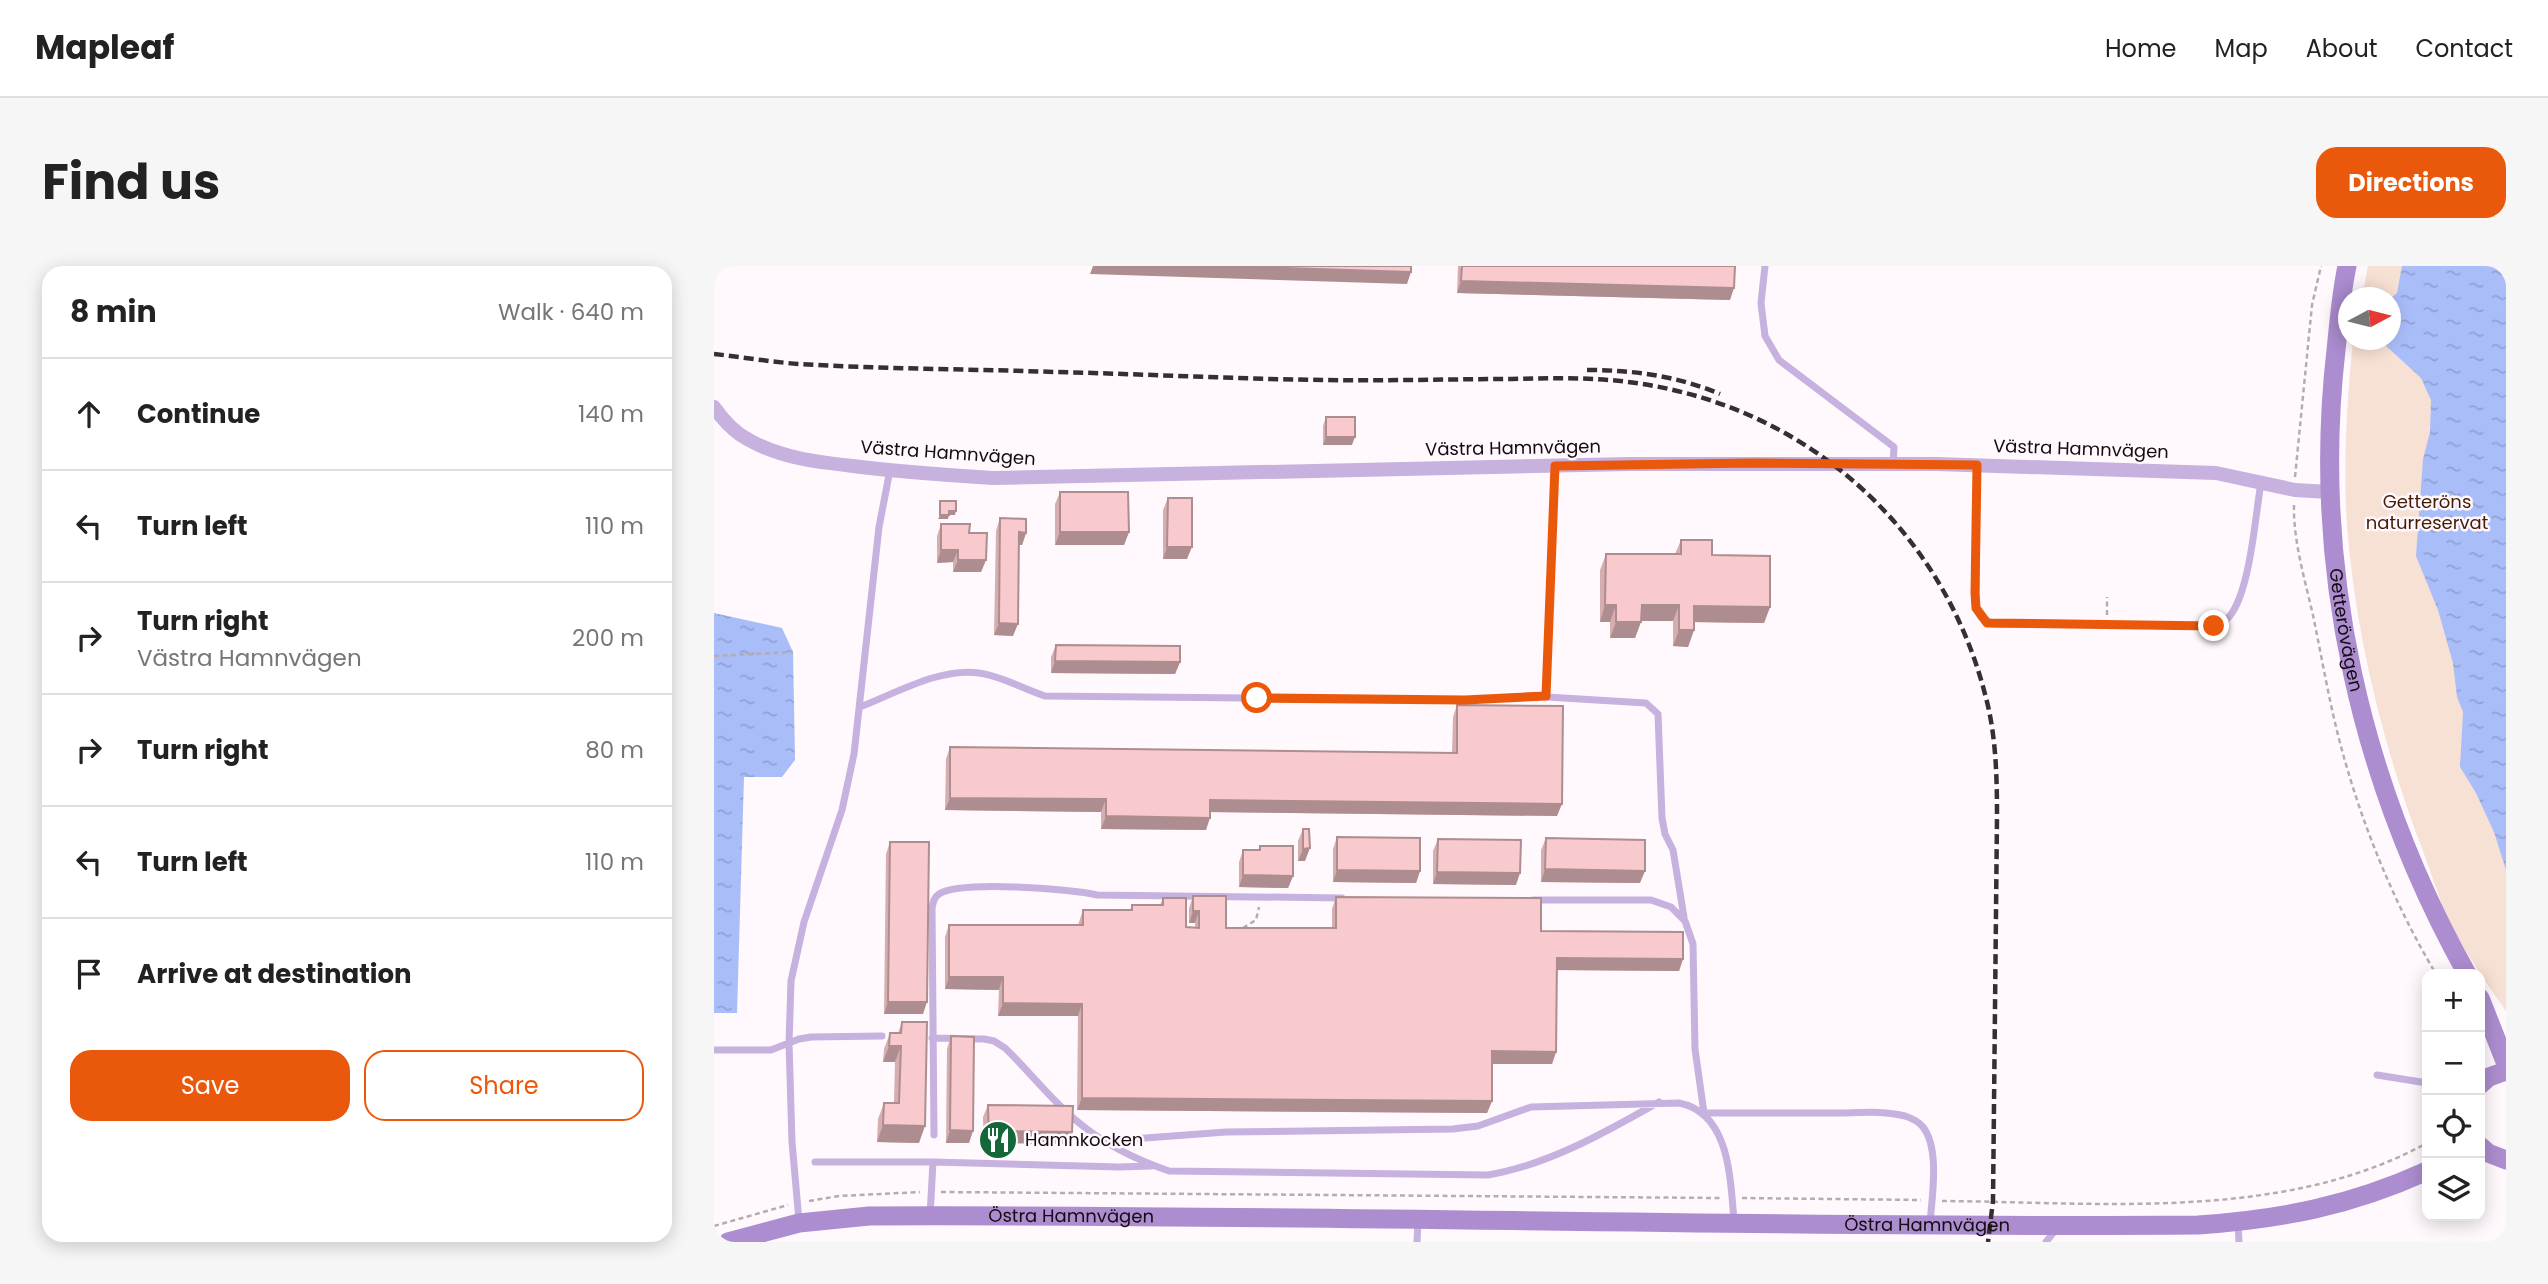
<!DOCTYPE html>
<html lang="en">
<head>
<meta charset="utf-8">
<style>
  :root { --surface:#fff; --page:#f6f6f6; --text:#222; --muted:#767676; --line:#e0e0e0; --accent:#ea580c }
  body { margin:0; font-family:Poppins,sans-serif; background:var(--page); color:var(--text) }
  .controls { position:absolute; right:21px; bottom:21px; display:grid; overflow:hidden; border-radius:14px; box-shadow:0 4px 18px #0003 }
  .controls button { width:63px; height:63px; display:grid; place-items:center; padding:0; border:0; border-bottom:2px solid var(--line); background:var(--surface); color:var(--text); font:35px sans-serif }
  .compass { position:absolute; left:1624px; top:21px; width:63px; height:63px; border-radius:50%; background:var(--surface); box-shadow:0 4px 18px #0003; rotate:83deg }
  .stop { position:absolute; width:21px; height:21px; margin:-16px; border:5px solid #ea580c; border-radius:50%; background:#fff }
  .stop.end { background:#ea580c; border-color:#fff; box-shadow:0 2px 7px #0008 }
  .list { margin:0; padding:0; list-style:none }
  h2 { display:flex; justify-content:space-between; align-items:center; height:91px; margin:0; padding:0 28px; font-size:30px }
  h2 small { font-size:23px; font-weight:400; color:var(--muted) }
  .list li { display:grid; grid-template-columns:46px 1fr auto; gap:21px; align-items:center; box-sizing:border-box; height:112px; padding:0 28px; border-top:2px solid var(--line) }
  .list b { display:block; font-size:26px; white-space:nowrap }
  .list p { margin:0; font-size:23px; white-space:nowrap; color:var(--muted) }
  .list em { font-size:23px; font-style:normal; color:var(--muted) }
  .actions { display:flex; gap:14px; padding:21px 28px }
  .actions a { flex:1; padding:16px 0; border:2px solid var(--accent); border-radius:21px; text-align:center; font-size:24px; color:var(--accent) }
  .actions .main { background:var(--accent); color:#fff }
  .icon { flex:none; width:38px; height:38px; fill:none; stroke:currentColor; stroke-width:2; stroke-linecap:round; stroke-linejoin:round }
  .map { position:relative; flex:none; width:1792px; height:976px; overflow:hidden; border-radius:21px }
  header { display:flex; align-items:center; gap:42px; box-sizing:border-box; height:98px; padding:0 35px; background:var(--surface); border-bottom:2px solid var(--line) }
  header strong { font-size:33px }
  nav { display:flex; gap:38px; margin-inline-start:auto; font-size:24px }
  .intro { display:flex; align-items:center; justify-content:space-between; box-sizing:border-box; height:168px; padding:0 42px }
  h1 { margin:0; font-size:49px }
  .button { padding:18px 32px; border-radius:21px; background:var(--accent); color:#fff; font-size:24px; font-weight:700 }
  main { display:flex; gap:42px; padding:0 42px }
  aside { flex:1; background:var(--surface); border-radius:21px; box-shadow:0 4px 18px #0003 }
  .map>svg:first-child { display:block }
  .green { fill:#f7e0d4 }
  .water { fill:url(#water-ripples) }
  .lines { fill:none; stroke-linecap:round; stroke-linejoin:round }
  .path { stroke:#b4acb1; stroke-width:2.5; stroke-dasharray:5 3.5; stroke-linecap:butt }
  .lane { stroke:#c6b1df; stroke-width:7 }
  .street { stroke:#c6b1df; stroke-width:14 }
  .secondary { stroke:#ac8dcf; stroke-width:19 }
  .rail { stroke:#372e34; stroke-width:4.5; stroke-dasharray:10 5; stroke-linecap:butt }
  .wall { fill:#d6aeb0 }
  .shaded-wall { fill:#ae8d90 }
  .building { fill:#f9cacd; stroke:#ae8d90; stroke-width:2 }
  .route { stroke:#ea580c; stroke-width:9 }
  .labels { text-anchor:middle; stroke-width:5; stroke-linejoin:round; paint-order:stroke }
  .street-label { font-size:18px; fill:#150b12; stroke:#fff8fc }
  .park-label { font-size:18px; fill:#441c03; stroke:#fff8fc }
  .poi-label { font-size:18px; fill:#150b12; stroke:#fff8fc; text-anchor:start }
</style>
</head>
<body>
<header>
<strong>Mapleaf</strong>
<nav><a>Home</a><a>Map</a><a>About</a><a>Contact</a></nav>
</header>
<div class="intro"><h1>Find us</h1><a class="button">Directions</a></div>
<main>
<aside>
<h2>8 min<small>Walk · 640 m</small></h2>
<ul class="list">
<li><svg class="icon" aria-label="ahead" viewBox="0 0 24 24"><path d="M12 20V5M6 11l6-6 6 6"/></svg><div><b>Continue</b></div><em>140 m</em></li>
<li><svg class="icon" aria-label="left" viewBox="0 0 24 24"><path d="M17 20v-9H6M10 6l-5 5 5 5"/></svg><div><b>Turn left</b></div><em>110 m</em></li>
<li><svg class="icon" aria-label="right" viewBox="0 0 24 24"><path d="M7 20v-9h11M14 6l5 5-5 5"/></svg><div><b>Turn right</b><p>Västra Hamnvägen</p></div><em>200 m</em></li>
<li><svg class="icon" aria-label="right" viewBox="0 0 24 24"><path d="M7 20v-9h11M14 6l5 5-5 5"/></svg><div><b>Turn right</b></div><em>80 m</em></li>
<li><svg class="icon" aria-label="left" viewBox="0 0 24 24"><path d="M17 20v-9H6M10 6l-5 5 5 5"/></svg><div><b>Turn left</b></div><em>110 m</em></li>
<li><svg class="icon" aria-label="arrive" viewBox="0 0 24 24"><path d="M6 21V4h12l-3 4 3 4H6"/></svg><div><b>Arrive at destination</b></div></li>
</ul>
<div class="actions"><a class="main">Save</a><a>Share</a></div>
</aside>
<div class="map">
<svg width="1792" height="976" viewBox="0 0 1792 976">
  <defs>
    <pattern id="water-ripples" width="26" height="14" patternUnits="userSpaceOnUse" patternTransform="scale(1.75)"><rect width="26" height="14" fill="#a9bdf9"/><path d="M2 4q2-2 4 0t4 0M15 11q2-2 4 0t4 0" fill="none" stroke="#91a1d4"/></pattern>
  </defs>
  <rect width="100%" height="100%" fill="#fff8fc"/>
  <!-- green -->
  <path class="green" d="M1654 0H1792V745C1771 715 1749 684 1733 650 1724 629 1717 607 1709 585 1669 481 1642 371 1633 260 1629 199 1633 134 1639 74H1676V32L1648 31Z"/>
  <!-- water -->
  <path class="water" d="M1688 0H1792V604L1780 566 1762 527 1746 501 1749 446 1743 431 1739 397 1724 344 1702 290 1709 193 1716 166 1717 134 1707 112 1671 79V74H1676L1678 31 1683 27Z
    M0 347 68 362 79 386 81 494 68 511H30L23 747H0Z"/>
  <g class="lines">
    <!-- path -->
    <path class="path" d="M1581 211 1598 39 1607 0
      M1580 239C1579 276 1592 317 1600 354 1608 393 1615 434 1625 473 1646 554 1679 636 1722 708
      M1393 349V331
      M0 390 79 386
      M529 662 542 654 545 641
      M227 926 1008 932
      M1028 932 1207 934
      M95 935 125 930 206 926
      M1228 935C1387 936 1569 956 1713 877
      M0 960 74 939"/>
    <!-- lane -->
    <path class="lane" d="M1051 0 1047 37 1051 70 1065 94 1180 181 1179 199
      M1263 199 1262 342 1267 351 1279 358 1491 360C1498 360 1506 359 1512 354 1536 333 1541 250 1547 217
      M832 431 841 200
      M146 441C182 427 227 401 265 407 288 410 309 423 331 430L751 434 816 430 932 437 944 448 948 552 951 568 959 584 970 651
      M819 634H937L957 641 971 655 979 678 981 783 990 847C1034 847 1077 847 1120 847 1143 847 1169 844 1191 850 1197 852 1205 856 1209 861 1226 883 1218 931 1216 957
      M218 772 270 773 280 775 291 782C316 806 337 834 364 856 390 878 423 894 455 905L774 909C834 899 892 866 945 836
      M0 784H57L85 773 97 771 168 770
      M1663 809 1713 817
      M220 869 218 642C219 636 220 631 225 628 246 614 357 623 383 629L628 632
      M391 875 512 866 739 863 764 860 817 841 965 837C1016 847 1016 912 1020 954
      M101 896H219
      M216 950 219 896 405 901 437 900
      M85 955 78 876 75 777 77 715 90 656 128 544 140 488 165 261 176 204
      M1524 957 1525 976
      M703 976 704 954
      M1332 976 1343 962"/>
    <!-- street -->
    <path class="street" d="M0 141C9 154 21 167 35 174 67 192 103 196 139 200 185 206 232 209 279 212L915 198H1222L1502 207 1581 224 1615 226"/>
    <!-- secondary -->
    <g class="secondary">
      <path id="s1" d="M1633 0C1627 28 1625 56 1622 84 1597 302 1647 518 1753 708"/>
      <path d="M1766 732 1792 798"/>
      <path d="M1766 819 1775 811 1792 805"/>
      <path d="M1766 880 1774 887 1792 894"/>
      <path id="s2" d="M14 976 85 957 155 950C598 948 1041 962 1484 959 1568 953 1636 940 1713 905"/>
    </g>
    <!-- rail -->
    <path class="rail" d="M0 88C28 91 57 96 85 98 170 103 256 103 341 106 431 108 522 113 612 114 674 115 736 113 798 113 840 112 881 111 922 117 1092 141 1228 262 1271 428 1282 468 1283 509 1283 551L1279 935 1274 976
      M873 104C920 104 963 110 1006 128"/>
  </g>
  <!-- wall -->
  <path class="wall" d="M744 0H1021L1016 34 743 27Z
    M612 151 638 179H609V160Z
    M346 226 415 266 410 279H341V238Z
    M454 232 473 293H449V244Z
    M286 252 312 267 308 279H305L299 370 280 369 282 265Z
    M227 258 255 267 272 294 267 306H239V296L223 297V270Z
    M967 274 998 289 1056 341 1050 357 980 356V364L974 381 959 380V355H927L921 372H896V356H886V304L892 288H961Z
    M342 379 466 396 461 408 337 407V391Z
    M743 439 843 550 496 546 492 564 387 563V546L231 544 232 493 236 481 738 487 739 451Z
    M589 563 591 595H584V575Z
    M623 571 706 605 702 617 619 616V583Z
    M832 572 926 617 827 616V584Z
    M724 573 802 619 719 618V585Z
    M176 576 209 748H170L172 588Z
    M546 580 579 610 574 622 525 621V596L529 584H544Z
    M479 630 512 662H618V643L622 631 827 665 969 693 965 705 843 704 842 786 838 798H778V835L773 847 363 844 364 750H284L285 724 231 723V671L235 659H364L369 644H416L418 639H446L449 632 472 661H481V657H475V642Z
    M188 756 205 877 163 876 164 853 170 837H180L181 796H169L170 783 176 767H184Z
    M237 770 255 877H232L233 783Z
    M274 839 358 866 354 878 288 877 285 887H270L269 851Z"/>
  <!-- shaded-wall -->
  <path class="shaded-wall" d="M379 0H508L697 6 693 18 376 8Z
    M747 15 1020 22 1016 34 743 27Z
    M612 171H641L638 179H609Z
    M235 245H242L241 249H234Z
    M226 249H235L234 253H224Z
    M305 266 312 267 308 279H300Z
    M346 266H415L410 279H341Z
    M453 281H478L473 293H449Z
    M227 284H244L239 296 223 297Z
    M244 294H272L267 306H239Z
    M891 339H902L896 356H886Z
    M928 339H965L959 355H922Z
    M980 340 1056 341 1050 357 974 356Z
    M902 356H927L921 372H896Z
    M285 357 304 358 299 370 280 369Z
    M965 364H980L974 381 959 380Z
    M341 395 466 396 461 408 337 407Z
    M236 532 392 533 387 546 231 544Z
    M496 534 848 538 843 550 492 546Z
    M392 550 496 552 492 564 387 563Z
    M596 582 591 595H584L589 583Z
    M831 603 931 605 926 617 827 616Z
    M623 604 706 605 702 617 619 616Z
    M723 606 806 607 802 619 719 618Z
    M529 609 579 610 574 622 525 621Z
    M479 645H485L481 657H475Z
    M843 692 969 693 965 705 838 704Z
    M235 711H289L285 724 231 723Z
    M174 736H213L209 748H170Z
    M289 737 368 738 364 750H284Z
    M175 780H187L181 796H169Z
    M778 785 842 786 838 798H774Z
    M368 832 778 835 773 847 363 844Z
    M169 859 211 860 205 877 163 876Z
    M236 864 259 865 255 877H232Z
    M289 865 358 866 354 878 288 877 285 887H270L275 874Z"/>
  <!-- building -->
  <path class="building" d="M508 0H697V6Z
    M748 0H1021L1020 22 747 15Z
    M612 151H641V171H612Z
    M346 226H414L415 266H346Z
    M454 232H478V281H453Z
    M226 235H242V245H235V249H226Z
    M286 252 312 253V267L305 266 304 358 285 357Z
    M227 258H256L255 267H273L272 294H244V284H227Z
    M967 274H998V289L1056 290V341L980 340V364H965V339H928L927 356H902V339H891L892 288H967Z
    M342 379 466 380V396L341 395Z
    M743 439 849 440 848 538 496 534V552L392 550V533L236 532V481L743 487Z
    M589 563H595L596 582 589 583Z
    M623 571 706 572V605L623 604Z
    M832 572 931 574V605L831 603Z
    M724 573 807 574 806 607 723 606Z
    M176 576H215L213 736H174Z
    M546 580H579V610L529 609V584H546Z
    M479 630H512V662H622V631L827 632V665L969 666V693L843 692 842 786 778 785V835L368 832V738L289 737V711H235V659H369V644H418V639H449V632H472V661L485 662V645H479Z
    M188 756H213L211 860 169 859 170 837H185L187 780H175L176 767H187Z
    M237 770 260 771 259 865 236 864Z
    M274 839 359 840 358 866 289 865V875L275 874Z"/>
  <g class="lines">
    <!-- route -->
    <path class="route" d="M543 432 751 434 832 430 841 200 1038 197 1263 199 1261 327 1262 342 1273 357 1500 360"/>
  </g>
  <!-- icons -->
  <defs>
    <symbol id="restaurant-disc" viewBox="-11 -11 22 22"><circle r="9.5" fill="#146738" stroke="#fff8fc"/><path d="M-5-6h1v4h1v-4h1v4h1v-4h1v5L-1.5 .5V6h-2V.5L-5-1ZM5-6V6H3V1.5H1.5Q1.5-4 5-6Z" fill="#fff"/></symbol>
  </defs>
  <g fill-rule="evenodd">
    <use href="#restaurant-disc" x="262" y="852" width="44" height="44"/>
  </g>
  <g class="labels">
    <!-- street labels -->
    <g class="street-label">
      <text transform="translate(799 182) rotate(-1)" y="6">Västra Hamnvägen</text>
      <text transform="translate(1367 183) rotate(2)" y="6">Västra Hamnvägen</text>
      <text transform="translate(234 187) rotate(4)" y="6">Västra Hamnvägen</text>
      <text dy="6" stroke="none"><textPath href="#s1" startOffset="366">Getterövägen</textPath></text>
      <text dy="6" stroke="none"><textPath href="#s2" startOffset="346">Östra Hamnvägen</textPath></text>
      <text dy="6" stroke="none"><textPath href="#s2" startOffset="1202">Östra Hamnvägen</textPath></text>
    </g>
    <!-- park labels -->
    <g class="park-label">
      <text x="1713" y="242">Getteröns<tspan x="1713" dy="21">naturreservat</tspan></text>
    </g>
    <!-- poi labels -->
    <g class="poi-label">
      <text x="311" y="880">Hamnkocken</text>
    </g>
  </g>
</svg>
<div class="controls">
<button>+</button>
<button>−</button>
<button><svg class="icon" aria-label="locate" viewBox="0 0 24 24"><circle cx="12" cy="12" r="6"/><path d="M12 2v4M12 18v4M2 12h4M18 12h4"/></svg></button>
<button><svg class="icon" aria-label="layers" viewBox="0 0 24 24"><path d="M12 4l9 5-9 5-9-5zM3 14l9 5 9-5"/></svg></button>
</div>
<svg class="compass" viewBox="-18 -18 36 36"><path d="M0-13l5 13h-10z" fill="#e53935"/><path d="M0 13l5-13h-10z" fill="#767676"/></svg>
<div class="stop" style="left:543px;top:432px"></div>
<div class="stop end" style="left:1500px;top:360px"></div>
</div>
</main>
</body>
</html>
